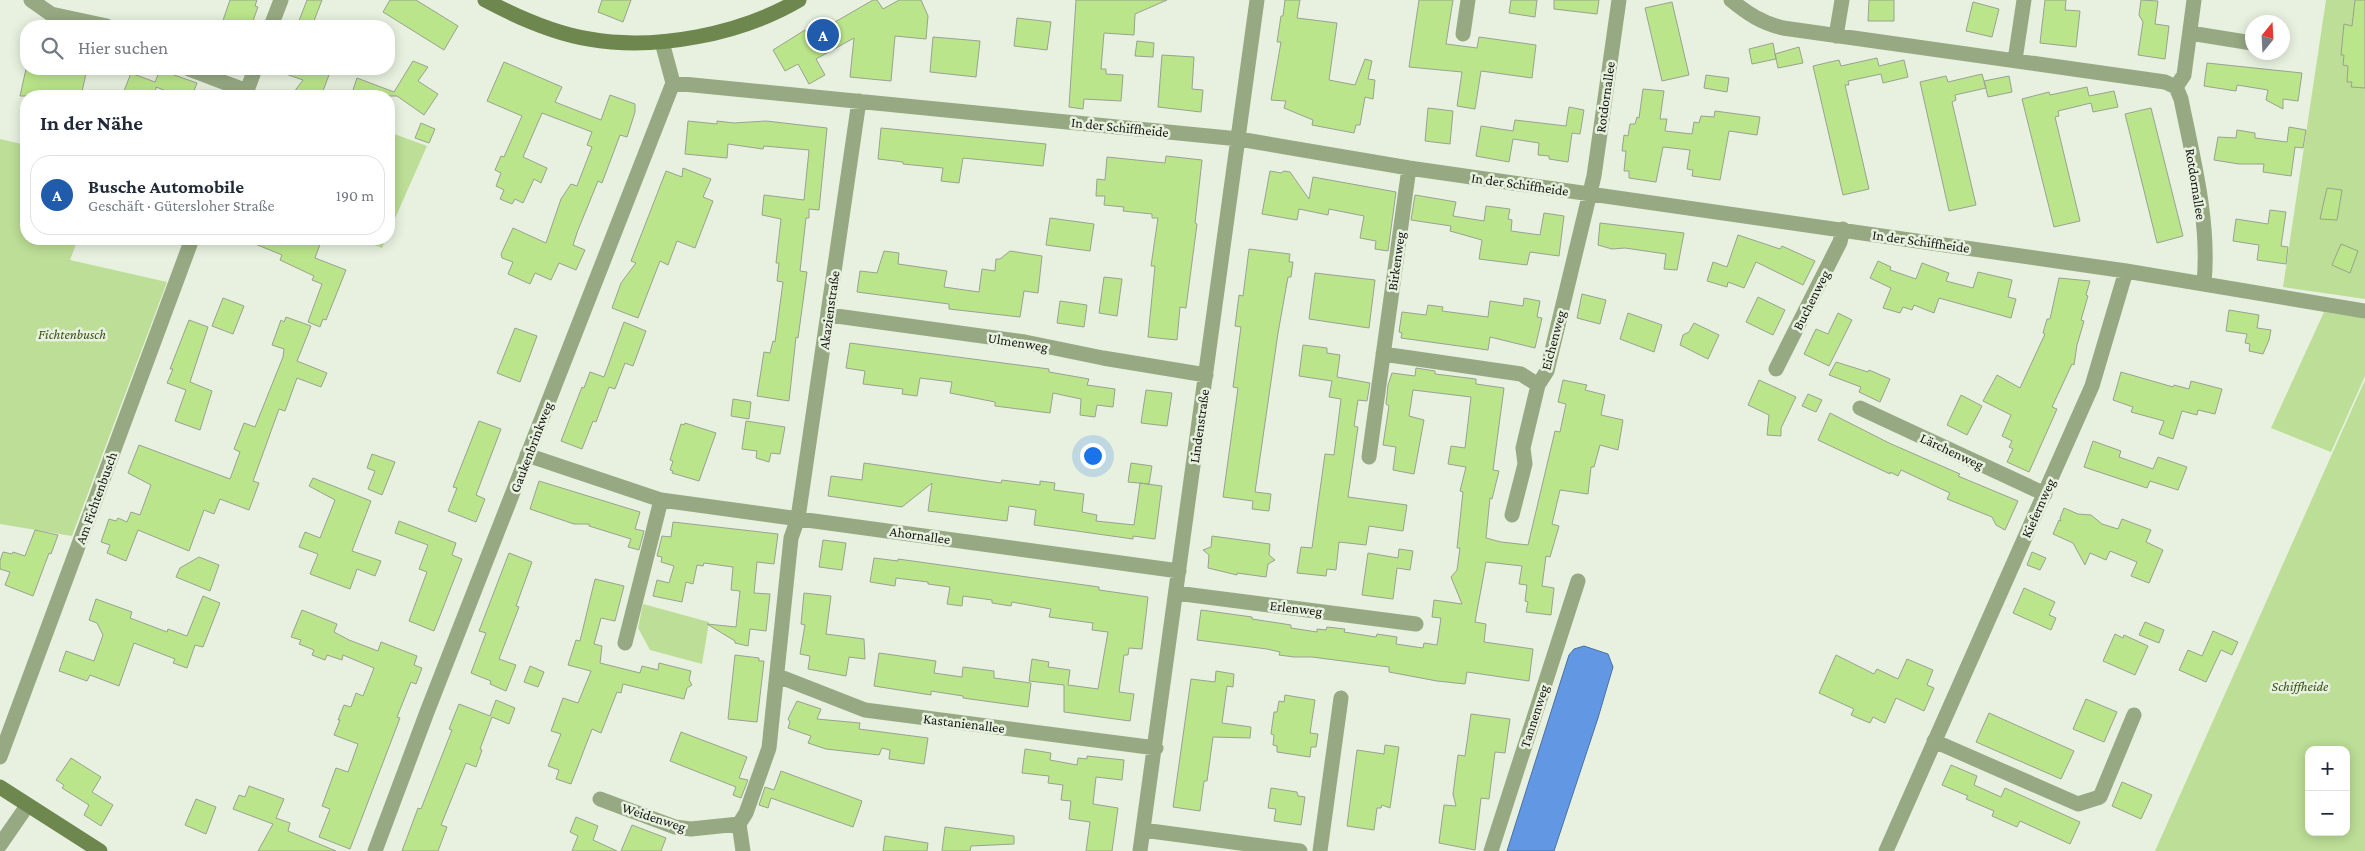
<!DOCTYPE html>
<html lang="de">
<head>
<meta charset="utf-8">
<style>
  :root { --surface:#fff; --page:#f2f2f3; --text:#1f2937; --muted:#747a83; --line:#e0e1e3; --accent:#205bac }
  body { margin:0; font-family:"Crimson Pro",serif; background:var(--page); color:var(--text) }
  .controls { position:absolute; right:15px; bottom:15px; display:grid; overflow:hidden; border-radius:10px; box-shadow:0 2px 12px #0003 }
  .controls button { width:45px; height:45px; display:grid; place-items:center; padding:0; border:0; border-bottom:1px solid var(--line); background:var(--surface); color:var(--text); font:25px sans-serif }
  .compass { position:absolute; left:2245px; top:15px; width:45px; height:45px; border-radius:50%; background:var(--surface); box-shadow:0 2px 12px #0003; rotate:18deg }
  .you { position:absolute; left:1092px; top:455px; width:18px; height:18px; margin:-12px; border:4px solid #fff; border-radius:50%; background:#1a73e8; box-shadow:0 0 0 8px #1a73e833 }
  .badge { display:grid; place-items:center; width:32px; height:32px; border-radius:50%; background:var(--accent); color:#fff; font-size:16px; font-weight:700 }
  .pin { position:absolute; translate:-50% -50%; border:2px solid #fff; box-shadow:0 1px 5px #0006 }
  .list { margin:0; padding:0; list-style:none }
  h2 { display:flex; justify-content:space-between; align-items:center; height:65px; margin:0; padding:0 20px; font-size:21px }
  h2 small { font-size:16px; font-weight:400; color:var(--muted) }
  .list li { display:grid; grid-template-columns:32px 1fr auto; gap:15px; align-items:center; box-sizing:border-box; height:80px; margin:0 10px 10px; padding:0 10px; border:1px solid var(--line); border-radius:20px }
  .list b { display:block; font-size:19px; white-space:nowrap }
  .list p { margin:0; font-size:16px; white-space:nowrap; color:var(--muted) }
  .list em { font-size:16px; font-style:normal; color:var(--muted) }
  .icon { flex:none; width:28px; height:28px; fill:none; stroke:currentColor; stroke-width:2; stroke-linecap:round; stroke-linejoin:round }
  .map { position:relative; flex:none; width:2365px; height:851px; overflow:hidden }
  .search { position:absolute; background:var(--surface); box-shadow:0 2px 12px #0003; left:20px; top:20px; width:375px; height:55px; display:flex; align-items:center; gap:12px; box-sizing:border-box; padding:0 18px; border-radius:20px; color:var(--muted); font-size:19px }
  .panel { position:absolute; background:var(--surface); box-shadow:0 2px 12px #0003; left:20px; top:90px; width:375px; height:155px; border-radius:20px }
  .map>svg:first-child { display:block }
  .green { fill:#bcde96; fill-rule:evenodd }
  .water { fill:#6297e3; stroke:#4a70a4 }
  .building { fill:#bbe58a; stroke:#99a291 }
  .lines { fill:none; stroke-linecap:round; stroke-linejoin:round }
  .street { stroke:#96a983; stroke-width:15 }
  .secondary { stroke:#6d874e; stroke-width:15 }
  .labels { text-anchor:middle; stroke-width:5; stroke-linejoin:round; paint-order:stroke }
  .street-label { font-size:14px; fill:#131610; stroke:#e8f1df }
  .park-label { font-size:14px; font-style:italic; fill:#385212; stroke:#e8f1df }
</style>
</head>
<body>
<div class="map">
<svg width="2365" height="851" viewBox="0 0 2365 851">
  <rect width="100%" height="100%" fill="#e8f1df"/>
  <!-- green -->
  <path class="green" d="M2326 0H2365V299L2283 287Z
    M389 132 427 146 389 232Z
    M0 139 26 145V239H78L70 260 167 282 72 536 0 524Z
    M358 239H386L382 248Z
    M2324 312 2365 318V376L2331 452 2271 428Z
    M2365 380V851H2155ZM2309 750H2346V832H2309Z
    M643 604 709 622 702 664 650 650 638 628Z"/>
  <!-- water -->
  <path class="water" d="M1584 646 1608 654 1613 667 1598 718 1554 851H1507L1569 655 1574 649Z"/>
  <!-- building -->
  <path class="building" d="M230 0H257L255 6 258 7 251 26H221Z
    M307 0H322L312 26H297Z
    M390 0H416L458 26 444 50 383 12Z
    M602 0H631L623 22 598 12Z
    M873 0H877L883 9 899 0H921L928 16 926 39 895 36 891 81 850 77 854 38 816 59 825 75 809 84 798 64 785 71 773 50 805 30 809 37Z
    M1076 0H1167L1135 14 1134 35 1104 33 1101 69H1106V74L1123 75 1121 101 1084 99 1083 109 1069 107Z
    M1285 0H1300L1297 18 1337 23 1329 80 1355 85 1365 59 1372 61 1368 79 1375 80 1373 99 1365 97 1360 125H1356L1354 133 1312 125 1313 120 1284 108 1286 101 1271 100 1281 42H1277L1281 16H1283Z
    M1419 0H1453L1446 44 1477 48 1479 37 1536 45 1532 78 1481 71 1475 109 1457 106 1462 72 1409 67Z
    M1511 0H1537L1535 17 1509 13Z
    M1554 0H1599L1597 14 1554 9Z
    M1869 0H1894V21H1868Z
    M2045 0H2066L2065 10 2080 11 2076 47 2040 43Z
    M2141 0 2158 1 2155 24 2169 26 2165 59 2138 55 2143 22 2139 15Z
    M2355 0H2365V88L2351 87 2352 82H2347L2348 66 2343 65 2344 55H2341L2344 24 2352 26Z
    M1672 2 1689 75 1662 81 1645 8Z
    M1973 2 1999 9 1992 37 1966 31Z
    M1017 18 1051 22 1047 50 1014 46Z
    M933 37 980 41 976 77 930 72Z
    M1137 41 1154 43 1153 57 1135 56Z
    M1773 43 1776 59 1752 64 1749 49Z
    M1799 47 1803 63 1778 68 1775 54Z
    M1162 55 1194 57 1192 89 1203 90 1201 112 1158 107Z
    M1877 58 1879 66 1904 60 1908 77 1883 83 1881 74 1848 81 1849 85H1845L1869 189 1843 195 1813 66 1839 60 1841 66Z
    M413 61 428 67 418 81 438 94 424 115 397 96H351L357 78 394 92Z
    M504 62 562 87 555 102 601 120 610 95 635 104V112L627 137 620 135 602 183 598 181 578 230 573 245 585 250 576 270 559 263 551 280 535 273 530 284 508 274 513 262 502 258 501 254 513 228 546 243 561 199 571 184 577 186 592 147 587 145 592 132 542 113 523 157 547 168 541 183 534 179 523 203 515 199 512 204 500 199 504 190 496 186 501 173 495 170 501 156 504 157 522 116 487 101Z
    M2207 63 2302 73 2298 101 2283 99V109L2266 100 2268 90 2237 85 2236 91 2204 86Z
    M26 69H87L81 96H20Z
    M278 69H313L329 75 321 96H291L303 80 277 71Z
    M160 70 197 83 192 96H179L156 87 155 96H122L131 73 155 82Z
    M1982 74 1986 88 1955 95 1956 100 1952 102 1976 205 1949 211 1920 82 1946 76 1948 82Z
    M1706 75 1729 78 1727 92 1704 88Z
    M2009 76 2012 92 1988 97 1984 81Z
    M2087 87 2089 96 2114 91 2118 107 2093 112 2091 103 2058 111 2059 116 2055 117 2080 221 2054 227 2022 99 2049 92 2050 95Z
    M1643 89 1664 91 1660 119H1667L1665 131 1692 134 1694 122 1699 123 1701 116 1714 117 1715 111 1760 117 1757 135 1729 131 1720 180 1692 176 1693 170 1687 169 1690 150 1663 147 1656 182 1629 178V171H1624L1626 151H1622L1624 135 1628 136 1630 124H1635L1637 117 1639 118Z
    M1569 107 1584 110 1580 134 1572 133 1568 162 1549 159V156L1538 155 1539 143 1513 139 1509 162 1476 156 1481 126 1513 131 1515 120 1566 126Z
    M1428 108 1453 111 1450 144 1425 141Z
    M2151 108 2183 236 2157 243 2125 114Z
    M688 121 717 124V121L734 123 766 121 827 128 819 210 809 209V218H806L800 271 807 272 798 338 796 337 789 401 757 396 764 352 770 353 773 341 775 342 783 282 777 281 779 263H776L781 219 762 215 764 195 804 200 809 150 764 146 763 149 728 144 727 158 685 154Z
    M421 123 435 129 429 143 415 138Z
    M2289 127 2306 130 2303 148 2295 147 2291 176 2263 172 2264 164H2239L2214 160 2218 137 2236 138 2237 130 2255 133V138L2287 142Z
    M881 128 1046 144 1043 166 963 158 959 183 941 181 943 168 903 164V162L878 159Z
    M1166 156 1202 160 1195 223 1197 224 1186 308 1180 307 1177 340 1148 337 1155 266H1151L1158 218H1152V214L1123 211 1124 207 1104 205 1105 196H1096L1097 179 1105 180 1107 157 1165 163Z
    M683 168 711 179 703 197 713 201 695 248 677 241 668 265 660 261 638 318 612 308 621 283 636 263 631 261 666 171 682 177Z
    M1270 171 1281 173 1284 171 1290 172 1309 199 1313 177 1396 192 1388 251 1375 249 1376 241 1360 238 1364 216 1329 209 1328 215 1299 209 1297 220 1262 214Z
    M2327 188 2342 190 2337 220 2320 219Z
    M1415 195 1456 202 1453 216 1484 221 1486 206 1510 209 1508 219 1512 220 1511 231 1540 235 1544 213 1564 216 1559 256 1530 252 1527 265 1479 259 1482 240 1450 231 1451 226 1411 220Z
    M2270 210 2286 212 2281 246 2288 247 2286 264 2257 260 2259 245 2233 241 2236 219 2268 224Z
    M1050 218 1094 224 1090 251 1046 245Z
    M1600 223 1684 233 1677 270 1664 269 1666 254 1625 248 1612 249 1598 245Z
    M1738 235 1780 249 1782 246 1815 261 1803 285 1756 262 1744 288 1728 282 1727 287 1707 281 1713 262 1727 267Z
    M243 239H322L315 258 346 270 326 320 323 319 320 327 308 322 322 284 312 280 314 276 280 260 282 255Z
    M2341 244 2358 251 2350 273 2332 265Z
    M1249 249 1290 254 1289 262H1293L1291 277H1288L1278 333 1255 492 1271 494 1269 511 1252 509 1253 501 1223 497 1238 388 1233 387 1241 327 1235 326 1239 295 1243 296Z
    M884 251 899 253 898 264 947 271 944 287 979 292 982 269 995 271 996 259H1000L1010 251 1042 256 1038 293 1024 291 1020 317 949 309V304L857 292 860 271 877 273Z
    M1878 261 1891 267 1890 270 1916 279 1922 263 1949 273 1946 281 1973 288 1978 272 2012 280 2008 297 2016 299 2011 318 1939 298 1934 313 1914 305 1912 310 1903 307 1900 313 1883 308 1891 288 1870 278Z
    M1315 273 1375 280 1369 328 1309 319Z
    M1104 277 1122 279 1117 316 1099 313Z
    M2059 278 2090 281 2086 295 2088 296 2081 320 2084 321 2077 345 2074 365 2072 364 2052 407 2057 409 2029 472 2007 462 2013 449 2009 447 2012 441 2002 436 2011 415 1983 401 1997 375 2020 388 2045 334 2043 333 2047 319H2050Z
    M1582 294 1606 300 1600 324 1577 318Z
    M1758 297 1785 310 1773 335 1746 322Z
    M223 298 244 306 233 334 212 326Z
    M1524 298 1540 301 1537 317 1542 318 1535 348 1490 337 1488 350 1401 338 1402 333 1399 332 1402 312 1426 315 1428 305 1443 307 1442 311 1488 317 1490 301 1523 306Z
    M1060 301 1087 305 1084 327 1057 323Z
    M2229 310 2259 315 2257 328 2271 330 2269 340 2263 354 2249 351 2250 344 2245 343 2247 334 2226 331Z
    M1628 313 1662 325 1654 352 1620 339Z
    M1838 313 1852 320 1829 366 1804 354 1816 329 1828 334Z
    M286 317 311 326 297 361 327 373 321 387 297 378 285 411 279 409 253 481 259 483 249 510 220 499 214 514 204 510 189 551 138 530 126 561 107 553 110 545 101 542 109 519 116 521 118 518 127 522 131 512 140 515 151 485 128 473 139 445 230 479 240 452 234 449 244 423 255 427 283 357 284 349 272 345 281 320 284 322Z
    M189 320 208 327 190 382 212 391 200 430 175 421 186 390 167 383 173 369H170Z
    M624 322 646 331 633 366 625 363 615 389 609 387 596 422 593 421 582 449 561 441 582 387 584 388 590 372 604 377Z
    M1694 323 1719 335 1708 359 1680 345 1683 335 1689 332Z
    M515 328 537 336 520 382 497 373Z
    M850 343 1049 369V372L1089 379 1087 385 1115 389 1113 407 1097 405 1095 417 1080 415 1081 399 1053 393 1050 413 995 406V402L950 393 952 382 920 378 917 396 902 394 903 389 863 384 865 371 846 368Z
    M1303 345 1327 348V353L1340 355 1337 377 1370 383 1367 401 1358 400 1354 426 1358 427 1348 497 1407 505 1403 531 1369 526 1366 545 1339 542 1336 570 1327 569 1326 576 1297 573 1301 547 1312 548 1325 454 1334 455 1341 399 1329 397 1332 381 1299 376Z
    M1836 362 1868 372 1869 370 1890 379 1880 402 1859 392 1861 387 1829 375Z
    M1416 368 1435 371V374L1476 379V384L1504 388 1493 470 1499 471 1492 499 1490 498 1486 538 1501 542 1528 545 1555 431 1560 432 1566 404 1558 402 1563 380 1587 385 1585 390 1605 395 1601 415 1623 420 1618 450 1600 445 1594 467H1591L1588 494 1560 490 1552 524 1559 526 1550 557 1546 556 1542 586 1554 588 1551 615 1526 612 1528 602 1525 601 1527 585 1519 584 1522 566 1486 562 1475 622 1486 624 1484 642 1533 649 1529 681 1467 672 1465 684 1437 681 1389 672V667L1312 657H1294L1279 655 1280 652 1267 649 1197 640 1201 610 1252 617V619L1291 625V628L1317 632V629L1326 630 1327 627 1345 629 1344 632 1376 637 1377 634 1397 637 1396 644 1423 648 1424 643 1437 645 1441 618 1432 617 1434 600 1462 604 1451 577 1457 570 1460 548H1457L1463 492 1460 491 1466 467 1448 464 1451 446 1465 448 1471 397 1413 390 1409 416 1424 420 1414 474 1393 470 1396 447 1383 445 1389 406 1386 404 1388 385 1392 373 1415 376Z
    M2121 372 2173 387 2174 385 2189 389 2191 381 2222 389 2215 414 2198 410 2197 415 2182 411 2173 439 2159 434 2164 421 2131 412 2133 407 2113 400Z
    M1759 380 1796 397 1781 428V436L1767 435 1769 415 1748 405Z
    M1146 390 1172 393 1167 426 1141 423Z
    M1808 394 1822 400 1816 412 1802 406Z
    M1961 395 1982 406 1967 435 1947 425Z
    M733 399 751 402 749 419 731 416Z
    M1830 413 1889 443 1960 474 1958 476 2018 501 2005 530 1996 525 1992 517 1947 499 1950 493 1901 470 1898 476 1890 472V474L1818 440Z
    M479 421 501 429 476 495 485 499 476 522 448 511 457 488 453 487Z
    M746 421 785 427 780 454 771 453 769 462 756 458 757 451 742 449Z
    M685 423 716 433 699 481 672 473 673 471 670 470 673 461 670 460 681 424 684 425Z
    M2093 441 2121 451 2119 457 2153 469 2158 457 2187 467 2178 490 2150 481 2147 488 2084 467Z
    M372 454 395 462 382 495 368 489 375 471 367 468Z
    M864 463 1001 483 1002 480 1040 485V481L1055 483 1054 490 1084 494 1082 512 1097 515 1096 521 1134 525 1140 483 1162 486 1155 539 1133 536V539L1034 525 1036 510 1023 508 1009 506 1007 521 928 511 932 483 902 507 828 496 831 476 862 480Z
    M1131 463 1152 466 1149 484 1128 482Z
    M313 478 371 501 352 551 381 561 375 576 357 569 350 589 310 574 318 554 299 547 305 532 320 538 335 500 309 486Z
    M539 481 640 512 635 529 644 531 639 550 628 547 631 539 589 526V524H574L530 509Z
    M2064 508 2078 514 2091 515 2102 524 2118 529 2122 519 2151 530 2146 542 2163 550 2149 583 2131 576 2137 562 2110 551 2106 560 2090 553 2085 565 2073 543 2053 534 2059 520 2061 521 2060 518Z
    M399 521 456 543 452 555 462 559 434 631 409 621 427 572 419 569 428 545 395 533Z
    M673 522 778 534 774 564 757 562 754 593 770 594 766 631 750 629 748 646 735 643V641L707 624 736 627 740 591 731 590 733 567 704 563 703 566 697 565 693 584 686 582 682 602 653 596 657 580 669 583 674 566 661 562 662 557 657 556 662 536 671 537Z
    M35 530 58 535 51 554 49 553 33 596 5 585 10 572 0 569V561L3 552 12 554 13 552 25 556Z
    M1212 536 1270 544 1269 555 1275 560 1268 564 1266 577 1237 573V575L1208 568 1209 555 1203 550 1211 547Z
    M823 540 846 543 842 570 819 567Z
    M1399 549 1413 551 1410 570 1397 568 1393 599 1362 595 1368 553 1398 558Z
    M2032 552 2046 558 2040 570 2027 565Z
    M509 553 532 562 516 606 519 607 499 659 516 665 506 691 490 684 491 681 471 673 486 633 479 631Z
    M199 557 219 565 210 591 176 577 180 568Z
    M874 558 898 561V559L1099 587V590L1148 597 1142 649 1129 648 1128 655H1124L1119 692 1134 694 1130 721 1064 712V685L1029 681 1032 659 1049 662 1048 667 1070 670 1068 685 1098 689 1108 632 1092 630 1093 623 1049 617 1051 609 1012 602 1011 606 992 603V600L963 596 962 606 947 604 950 587 928 584V582L896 578 895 586 870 582Z
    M595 579 624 586 615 621 601 618 594 644 602 646 600 663 640 673 642 666 658 670 659 663 691 671 689 680 692 685 687 688 684 699 623 684 621 693 617 692 601 733 592 729 571 784 556 779 559 770 548 766 561 734 551 731 563 698 578 703 591 671 568 665 576 640 580 641Z
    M2024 588 2055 602 2049 615 2056 618 2051 630 2013 613Z
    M804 593 831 596 826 634 864 639 865 659 849 657 846 676 808 669 810 656 800 654 805 625 801 624Z
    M203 596 220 603 203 647 195 645 187 668 173 663 175 659 134 643 119 686 90 675 87 681 59 671 66 651 94 661 103 635 97 623 89 620 96 599 132 612 130 618 167 632 168 629 187 636Z
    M302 610 337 624 334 632 349 640 378 651 381 642 417 656 414 665 422 668 416 684 411 682 397 717 400 718 350 849 319 837 330 809 322 806 336 768 348 772 358 744 334 735 340 720H338L344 705 351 707 356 693 363 696 374 668 343 655 342 660 327 655 325 660 312 655 314 650 299 644 301 640 291 637Z
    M2145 622 2164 630 2159 643 2139 635Z
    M2213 631 2238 642 2232 655 2221 650 2206 682 2179 670 2188 650 2202 656Z
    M2115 634 2123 638 2124 635 2148 646 2135 675 2103 661Z
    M879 653 936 661 934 673 962 677 963 667 994 671V678L1031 683 1028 707 963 698V696L931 691V695L874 686Z
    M735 655 759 658V661H764L757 722 728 719Z
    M1836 655 1874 674 1877 669 1898 679 1907 659 1933 670 1927 685 1934 688 1924 711 1896 698 1885 723 1873 717 1870 723 1851 715 1854 709 1819 693Z
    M530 666 544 672 538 687 524 682Z
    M1216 671 1234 674 1233 687 1227 686 1222 723 1251 727 1250 738 1213 737 1207 781H1204L1200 811 1173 807 1191 679 1215 682Z
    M1285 695 1315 700 1310 733 1318 734 1316 747H1311L1310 757 1277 752V746L1273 745 1274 735 1271 734 1274 712H1277L1279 701 1284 702Z
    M2086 699 2117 712 2104 742 2073 729Z
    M496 700 515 708 509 724 492 717 480 749 482 750 476 767 466 763 441 825 447 827 438 851H402L418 808 421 809 452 730 449 729 459 704 490 716Z
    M797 701 821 709 817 719 860 723 859 729 928 738 924 764 889 759 890 750 882 748 879 755 826 749 808 743 811 736 788 728 790 722 788 719Z
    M1989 713 2074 751 2061 779 1976 742Z
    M1471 714 1510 719 1505 753 1495 752 1489 799 1481 798 1475 850 1439 843 1444 805 1456 806 1453 794 1458 755 1465 756Z
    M681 732 747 757 739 778 748 780 741 798 733 795 736 787 670 761Z
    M1385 745 1399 747 1390 808 1382 805 1381 808H1377L1374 830 1347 826 1357 750 1384 754Z
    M1025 749 1051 753 1050 760 1077 765 1078 758 1087 759V756L1124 760 1122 780 1096 777 1093 804 1118 808 1112 851H1086L1090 822 1069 819 1071 801 1061 800 1063 785 1048 783 1049 776 1022 773Z
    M71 758 101 777 92 792 113 805 101 826 84 815 89 805 62 788 64 785 56 780Z
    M1951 765 1977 776 1974 785 2001 797 2005 788 2080 822 2070 844 2020 821 2017 827 1992 816 1994 811 1966 799 1968 796 1942 785Z
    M781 771 862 801 853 827 771 798 768 808 759 805 765 787 774 790Z
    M2122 782 2152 795 2141 819 2112 806Z
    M249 786 284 799 276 818 290 823 288 831 336 851H258L273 824 233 809 239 795 245 797Z
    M1271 788 1297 792 1298 796 1305 797 1301 825 1274 821 1276 809 1268 808Z
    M196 799 216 807 206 834 185 825Z
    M576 817 598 826 593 840 617 851H572L578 836 570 832Z
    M632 825 666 838 661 851H621Z
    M945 827 1014 836V844L971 846 970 851H942Z
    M885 836 928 843 927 851H883Z"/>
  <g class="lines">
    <!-- street -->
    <path class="street" d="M31 0 51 14 107 26
      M1731 0C1748 14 1762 23 1783 28L2165 82 2176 87 2181 99C2193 159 2210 222 2204 283
      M271 26 281 0
      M2190 33 2252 43
      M1463 34 1468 0
      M1836 36 1842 0
      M2015 60 2024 0
      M189 69 247 91
      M673 83 1239 139 1409 168 2126 271 2365 311
      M2176 87 2184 75 2194 0
      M245 96 255 69
      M829 315 1025 342 1103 358 1206 375
      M1383 354 1521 374 1538 385
      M1776 369 1840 242 1843 229
      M1860 408 2045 494
      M527 455 661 500 1179 571
      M1369 457 1409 168
      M1512 515 1525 464 1523 448 1538 385 1547 371 1594 176 1619 0
      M1176 593 1416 624
      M625 643 661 500
      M778 676 865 710 1156 748
      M1934 741 2078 804 2100 797 2134 715
      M0 757 192 239
      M600 799 675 827 691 829 739 824
      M1143 830 1300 851
      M0 845 27 806
      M375 851 427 712 673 83 662 42
      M743 851 739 824 746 813 769 748 791 538 798 518 859 101
      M1140 851 1257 0
      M1320 851 1341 698
      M1491 851 1578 581
      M1886 851 2092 386 2126 271"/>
    <!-- secondary -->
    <path class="secondary" d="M485 0C517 17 552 33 589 39 656 51 741 34 799 0
      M0 787 100 851"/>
  </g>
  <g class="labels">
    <!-- street labels -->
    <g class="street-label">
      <text transform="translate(1605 97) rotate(-82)" y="5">Rotdornallee</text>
      <text transform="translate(1120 127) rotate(6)" y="5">In der Schiffheide</text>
      <text transform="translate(1520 184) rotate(8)" y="5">In der Schiffheide</text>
      <text transform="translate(2196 184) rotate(81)" y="5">Rotdornallee</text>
      <text transform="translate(1921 241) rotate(8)" y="5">In der Schiffheide</text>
      <text transform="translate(1396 261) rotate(-82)" y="5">Birkenweg</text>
      <text transform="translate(1811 300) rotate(-63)" y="5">Buchenweg</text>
      <text transform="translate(829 310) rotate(-82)" y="5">Akazienstraße</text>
      <text transform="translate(1553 340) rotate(-75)" y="5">Eichenweg</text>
      <text transform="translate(1018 342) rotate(9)" y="5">Ulmenweg</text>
      <text transform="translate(1199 426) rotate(-82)" y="5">Lindenstraße</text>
      <text transform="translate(531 447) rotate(-69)" y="5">Gaukenbrinkweg</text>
      <text transform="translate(1952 451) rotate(25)" y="5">Lärchenweg</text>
      <text transform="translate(96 498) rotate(-70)" y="5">Am Fichtenbusch</text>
      <text transform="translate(2038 508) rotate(-66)" y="5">Kiefernweg</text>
      <text transform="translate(920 535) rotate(8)" y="5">Ahornallee</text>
      <text transform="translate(1296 608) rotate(7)" y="5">Erlenweg</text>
      <text transform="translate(1534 716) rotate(-72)" y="5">Tannenweg</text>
      <text transform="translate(964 723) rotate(7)" y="5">Kastanienallee</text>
      <text transform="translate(654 817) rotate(18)" y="5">Weidenweg</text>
    </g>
    <!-- park labels -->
    <g class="park-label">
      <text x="72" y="339">Fichtenbusch</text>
      <text x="2300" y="691">Schiffheide</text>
    </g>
  </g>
</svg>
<div class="controls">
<button>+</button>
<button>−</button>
</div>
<svg class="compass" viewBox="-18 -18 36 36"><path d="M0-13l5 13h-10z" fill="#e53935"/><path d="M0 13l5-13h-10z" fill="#747a83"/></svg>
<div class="you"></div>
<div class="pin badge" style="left:823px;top:35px">A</div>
<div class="search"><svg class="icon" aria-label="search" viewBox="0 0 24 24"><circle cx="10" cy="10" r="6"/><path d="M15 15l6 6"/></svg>Hier suchen</div>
<section class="panel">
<h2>In der Nähe<small></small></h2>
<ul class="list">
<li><span class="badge">A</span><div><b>Busche Automobile</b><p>Geschäft · Gütersloher Straße</p></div><em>190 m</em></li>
</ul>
</section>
</div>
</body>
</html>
